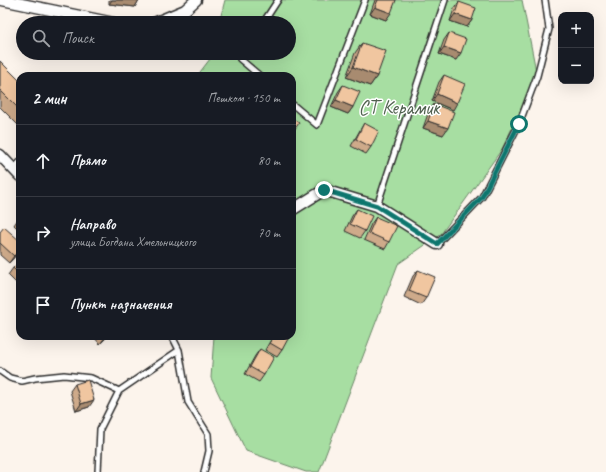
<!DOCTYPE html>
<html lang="ru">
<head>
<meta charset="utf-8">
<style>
  :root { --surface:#171b24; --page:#242831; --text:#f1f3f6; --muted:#9ea1a6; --line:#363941 }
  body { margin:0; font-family:Caveat,sans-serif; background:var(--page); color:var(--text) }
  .controls { position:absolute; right:12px; top:12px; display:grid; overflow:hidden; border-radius:8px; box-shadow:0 4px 16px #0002 }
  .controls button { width:36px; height:36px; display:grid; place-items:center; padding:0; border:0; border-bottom:1px solid var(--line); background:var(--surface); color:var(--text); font:20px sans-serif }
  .stop { position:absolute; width:12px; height:12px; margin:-9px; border:3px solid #0f766e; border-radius:50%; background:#fff }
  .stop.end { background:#0f766e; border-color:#fff; box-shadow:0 1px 4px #0008 }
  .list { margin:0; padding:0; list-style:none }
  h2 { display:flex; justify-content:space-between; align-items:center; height:52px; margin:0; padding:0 16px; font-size:17px }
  h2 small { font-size:13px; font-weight:400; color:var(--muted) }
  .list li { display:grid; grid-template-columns:26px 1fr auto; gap:12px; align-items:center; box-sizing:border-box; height:72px; padding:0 16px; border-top:1px solid var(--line) }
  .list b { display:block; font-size:15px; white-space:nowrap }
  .list p { margin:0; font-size:13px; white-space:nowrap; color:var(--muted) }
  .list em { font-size:13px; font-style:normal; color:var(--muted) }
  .icon { flex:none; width:22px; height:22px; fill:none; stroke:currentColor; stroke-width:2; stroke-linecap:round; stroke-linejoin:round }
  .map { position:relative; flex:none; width:606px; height:472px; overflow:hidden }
  .search { position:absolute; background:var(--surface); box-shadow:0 4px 16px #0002; left:16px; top:16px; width:280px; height:44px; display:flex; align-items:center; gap:10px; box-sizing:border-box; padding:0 14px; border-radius:22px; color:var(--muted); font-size:15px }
  .panel { position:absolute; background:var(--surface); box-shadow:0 4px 16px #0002; left:16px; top:72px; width:280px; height:268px; border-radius:12px }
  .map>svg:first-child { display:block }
  .garden { fill:#a7dea2; stroke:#698466 }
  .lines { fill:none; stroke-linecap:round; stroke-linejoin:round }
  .lane-casing { stroke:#2b2b2b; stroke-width:8 }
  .street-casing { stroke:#2b2b2b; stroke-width:13 }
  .lane { stroke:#fff; stroke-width:5 }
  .street { stroke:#fff; stroke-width:10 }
  .wall { fill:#ceaa8a; stroke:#2b2b2b }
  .shaded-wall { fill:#a88b70; stroke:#2b2b2b }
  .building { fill:#f0c6a0; stroke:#2b2b2b }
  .route { stroke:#0f766e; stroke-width:5 }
  .labels { text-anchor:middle; stroke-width:3; stroke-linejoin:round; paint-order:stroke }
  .park-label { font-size:20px; fill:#50614f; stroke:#fff }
</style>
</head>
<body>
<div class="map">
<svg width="606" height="472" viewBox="0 0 606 472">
  <rect width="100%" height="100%" fill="#fcf4ec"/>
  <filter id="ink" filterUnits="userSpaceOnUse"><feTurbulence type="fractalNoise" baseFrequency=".025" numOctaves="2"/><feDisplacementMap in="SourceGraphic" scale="8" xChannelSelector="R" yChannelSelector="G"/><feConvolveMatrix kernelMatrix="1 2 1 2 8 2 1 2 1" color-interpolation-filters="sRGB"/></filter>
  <g filter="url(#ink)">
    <!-- garden -->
    <path class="garden" d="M225 0H522L537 76 502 149 441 234 398 264 319 472H306L246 451 211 378 214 336H292V76H197L210 59 211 53H289V23H219Z"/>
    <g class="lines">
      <defs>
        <path id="lane" d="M263 23 278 0
          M244 53 240 59 260 76
          M292 104 317 125 365 0
          M13 169 20 162
          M377 206 445 0
          M437 244 482 197 519 124 537 76 549 29 545 0
          M179 350 188 402 208 434 209 451 204 472
          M0 371 10 378 22 381 35 378 64 375 91 378 119 391 179 350 172 336
          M98 472 100 429 119 391"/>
        <path id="street" d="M2 0 114 23
          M154 23 185 10 196 0
          M0 155 20 176
          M292 210 324 190 377 206 437 244"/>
      </defs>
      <!-- lane casing -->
      <use href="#lane" class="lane-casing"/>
      <!-- street casing -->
      <use href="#street" class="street-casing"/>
      <!-- lane -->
      <use href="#lane" class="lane"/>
      <!-- street -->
      <use href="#street" class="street"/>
    </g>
    <!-- wall -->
    <path class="wall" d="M109 0H139L135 7 109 4Z
      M375 0H396L386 20 370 14Z
      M459 2 472 20 467 27 450 21 454 9Z
      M449 33 456 60 439 54 444 40Z
      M362 43 377 76 370 86 346 77 355 53Z
      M178 53H190L183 59Z
      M0 61 20 81V127L0 107Z
      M444 75 453 110 432 101 439 82Z
      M343 85 353 107 348 114 331 107 338 92Z
      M434 104 443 135 423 128 429 111Z
      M364 123 371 147 366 154 351 146 360 130Z
      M357 209 365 231 360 238 345 231 352 216Z
      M20 216V231L14 225Z
      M376 217 389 242 385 249 364 240 371 224Z
      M0 232 20 241V251L9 263 0 255Z
      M20 261V287L8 275 13 268Z
      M418 270 426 298 421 305 404 297 413 276Z
      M93 336H108L100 344Z
      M273 336H288L282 350 277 357 265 350Z
      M260 349 264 375 259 382 245 374 255 356Z
      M75 384 89 407 76 411 70 391Z"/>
    <!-- shaded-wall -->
    <path class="shaded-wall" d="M112 0H139L135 7 109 4Z
      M375 7 391 13 386 20 370 14Z
      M455 14 472 20 467 27 450 21Z
      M444 47 461 53 456 60 439 54Z
      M187 53H190L183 59Z
      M353 67 377 76 370 86 346 77Z
      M437 94 457 103 453 110 432 101Z
      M336 100 353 107 348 114 331 107Z
      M428 121 448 128 443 135 423 128Z
      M20 249 19 252 9 263 14 256Z
      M106 336H108L100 344Z
      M94 400 89 407 76 411 81 404Z"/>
    <!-- building -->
    <path class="building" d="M378 0H396L391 13 375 7Z
      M459 2 476 8 472 20 455 14Z
      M449 33 466 39 461 53 444 47Z
      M362 43 386 51 377 76 353 67Z
      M0 61 20 81V110L0 90Z
      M444 75 465 84 457 103 437 94Z
      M343 85 360 92 353 107 336 100Z
      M434 104 454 112 448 128 428 121Z
      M292 118 299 123 292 133Z
      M364 123 379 131 371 147 356 139Z
      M357 209 372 216 365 231 350 224Z
      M376 217 397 226 389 242 369 233Z
      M4 227 20 241V249L14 256 0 243V232Z
      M20 261V275L13 268Z
      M418 270 435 277 426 298 409 291Z
      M292 314 294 315 292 321Z
      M274 336H288L289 337 282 350 270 343Z
      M260 349 274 357 264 375 250 367Z
      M88 380 94 400 81 404 75 384Z"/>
  </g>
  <g class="lines" filter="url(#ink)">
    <!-- route -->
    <path class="route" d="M324 190 377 206 437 244 482 197 519 124"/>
  </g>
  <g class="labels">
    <!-- park labels -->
    <g class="park-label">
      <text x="399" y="114">СТ Керамик</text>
    </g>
  </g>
</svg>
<div class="controls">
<button>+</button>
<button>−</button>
</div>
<div class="stop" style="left:519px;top:124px"></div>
<div class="stop end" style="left:324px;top:190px"></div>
<div class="search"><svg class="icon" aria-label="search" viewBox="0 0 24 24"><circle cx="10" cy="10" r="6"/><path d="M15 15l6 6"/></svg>Поиск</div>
<section class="panel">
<h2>2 мин<small>Пешком · 150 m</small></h2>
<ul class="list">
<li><svg class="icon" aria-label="ahead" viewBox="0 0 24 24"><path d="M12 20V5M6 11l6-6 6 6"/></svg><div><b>Прямо</b></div><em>80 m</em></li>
<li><svg class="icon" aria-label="right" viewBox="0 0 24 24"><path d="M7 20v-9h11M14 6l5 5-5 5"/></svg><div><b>Направо</b><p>улица Богдана Хмельницкого</p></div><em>70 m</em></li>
<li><svg class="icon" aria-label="arrive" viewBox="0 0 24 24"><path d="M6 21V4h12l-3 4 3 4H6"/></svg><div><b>Пункт назначения</b></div></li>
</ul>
</section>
</div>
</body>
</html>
